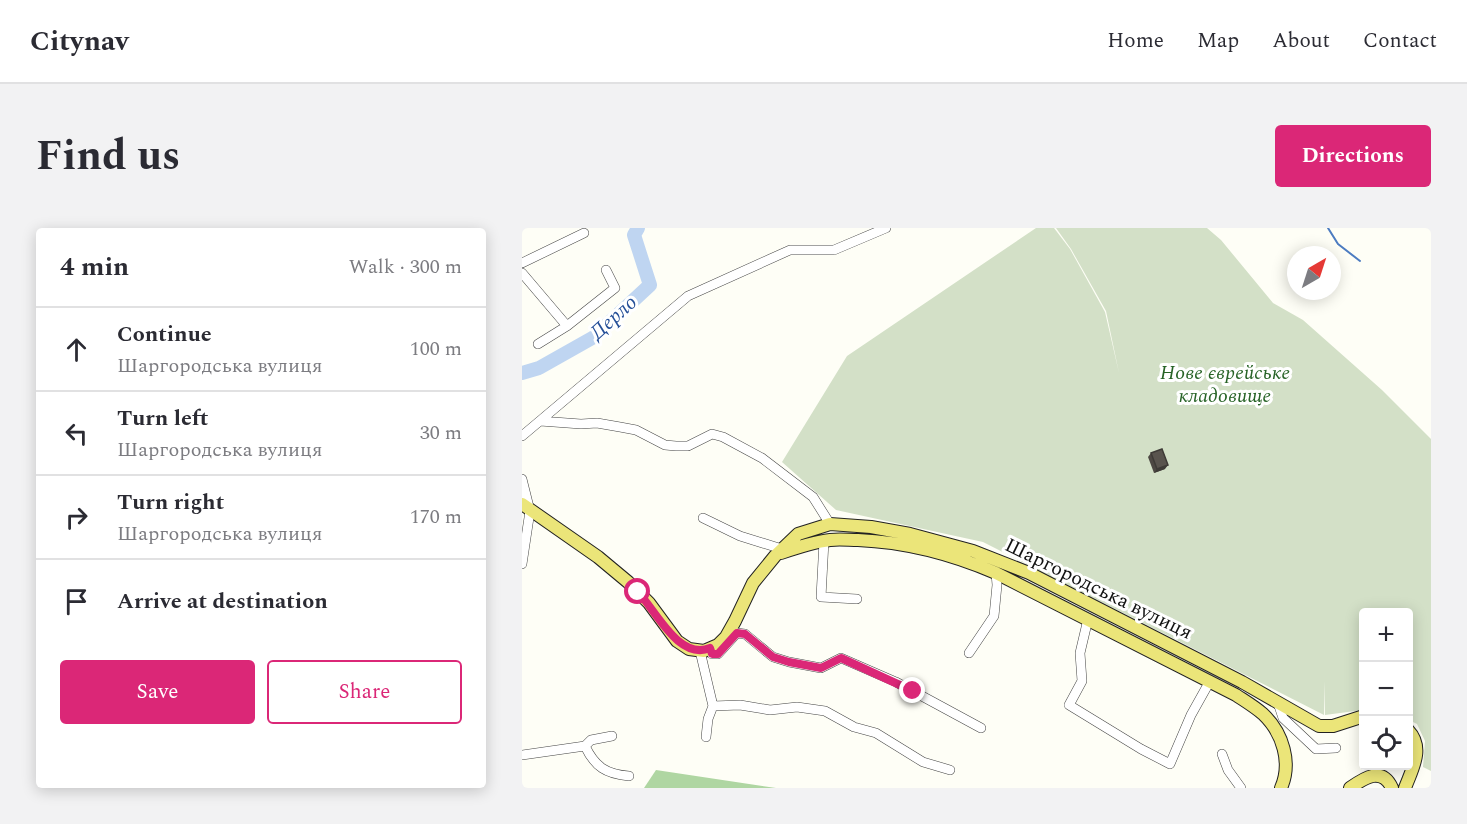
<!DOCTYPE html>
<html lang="en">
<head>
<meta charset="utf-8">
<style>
  :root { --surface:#fff; --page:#f2f2f3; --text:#2b2b33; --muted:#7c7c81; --line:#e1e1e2; --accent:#db2777 }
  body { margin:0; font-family:Spectral,serif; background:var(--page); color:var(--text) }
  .controls { position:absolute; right:18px; bottom:18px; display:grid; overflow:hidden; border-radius:6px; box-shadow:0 3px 15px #0003 }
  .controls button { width:54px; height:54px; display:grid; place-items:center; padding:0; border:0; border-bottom:2px solid var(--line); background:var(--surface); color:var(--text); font:30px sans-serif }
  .compass { position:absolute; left:765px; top:18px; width:54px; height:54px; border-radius:50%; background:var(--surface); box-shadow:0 3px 15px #0003; rotate:39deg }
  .stop { position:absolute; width:18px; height:18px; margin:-14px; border:4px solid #db2777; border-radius:50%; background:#fff }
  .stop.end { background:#db2777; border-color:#fff; box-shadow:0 2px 6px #0008 }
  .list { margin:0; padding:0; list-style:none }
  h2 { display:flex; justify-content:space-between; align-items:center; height:78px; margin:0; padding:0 24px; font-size:26px }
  h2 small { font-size:20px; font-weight:400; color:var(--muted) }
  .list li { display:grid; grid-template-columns:39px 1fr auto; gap:18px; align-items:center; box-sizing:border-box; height:84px; padding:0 24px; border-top:2px solid var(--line) }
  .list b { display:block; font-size:22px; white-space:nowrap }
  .list p { margin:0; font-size:20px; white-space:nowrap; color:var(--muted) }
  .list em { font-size:20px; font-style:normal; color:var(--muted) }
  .actions { display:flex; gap:12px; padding:18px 24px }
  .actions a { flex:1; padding:14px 0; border:2px solid var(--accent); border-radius:6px; text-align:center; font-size:21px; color:var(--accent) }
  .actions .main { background:var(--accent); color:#fff }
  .icon { flex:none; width:33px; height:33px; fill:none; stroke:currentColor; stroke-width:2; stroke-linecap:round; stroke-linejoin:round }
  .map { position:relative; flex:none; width:909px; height:560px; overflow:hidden; border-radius:6px }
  header { display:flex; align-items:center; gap:36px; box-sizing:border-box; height:84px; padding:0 30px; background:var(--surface); border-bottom:2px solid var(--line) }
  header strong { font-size:28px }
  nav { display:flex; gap:33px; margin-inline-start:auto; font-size:21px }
  .intro { display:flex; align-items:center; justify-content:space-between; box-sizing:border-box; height:144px; padding:0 36px }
  h1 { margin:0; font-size:42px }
  .button { padding:15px 27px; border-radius:6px; background:var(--accent); color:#fff; font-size:21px; font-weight:700 }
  main { display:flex; gap:36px; padding:0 36px }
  aside { flex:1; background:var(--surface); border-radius:6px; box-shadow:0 3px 15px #0003 }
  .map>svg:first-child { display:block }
  .forest { fill:#afd6a2 }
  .cemetery { fill:#d3e0c7 }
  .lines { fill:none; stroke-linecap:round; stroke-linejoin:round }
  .stream { stroke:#4d7cc1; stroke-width:2 }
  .river { stroke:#bfd5f1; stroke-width:14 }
  .minor-casing { stroke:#444; stroke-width:10 }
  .major-casing { stroke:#222; stroke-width:14 }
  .minor { stroke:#fff; stroke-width:9 }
  .major { stroke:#ebe579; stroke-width:12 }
  .wall { fill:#4d4843 }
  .shaded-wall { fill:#3e3b37 }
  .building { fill:#59544e; stroke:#3e3b37; stroke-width:1.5 }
  .route { stroke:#db2777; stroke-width:8 }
  .labels { text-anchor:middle; stroke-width:6; stroke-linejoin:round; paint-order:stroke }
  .park-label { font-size:20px; font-style:italic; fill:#276326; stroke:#fff }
  .street-label { font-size:20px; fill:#111; stroke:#fff }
  .water-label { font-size:21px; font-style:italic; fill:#254f98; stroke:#fff }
</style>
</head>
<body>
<header>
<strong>Citynav</strong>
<nav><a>Home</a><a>Map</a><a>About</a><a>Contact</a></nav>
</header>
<div class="intro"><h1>Find us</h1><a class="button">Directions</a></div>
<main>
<aside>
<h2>4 min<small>Walk · 300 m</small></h2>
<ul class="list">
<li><svg class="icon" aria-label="ahead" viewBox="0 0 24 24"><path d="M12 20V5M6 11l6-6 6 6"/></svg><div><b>Continue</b><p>Шаргородська вулиця</p></div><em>100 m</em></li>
<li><svg class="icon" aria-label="left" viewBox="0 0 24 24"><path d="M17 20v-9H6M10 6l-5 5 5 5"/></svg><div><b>Turn left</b><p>Шаргородська вулиця</p></div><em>30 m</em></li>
<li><svg class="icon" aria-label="right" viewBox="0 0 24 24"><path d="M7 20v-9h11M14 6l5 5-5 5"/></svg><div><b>Turn right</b><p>Шаргородська вулиця</p></div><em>170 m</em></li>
<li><svg class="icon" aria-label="arrive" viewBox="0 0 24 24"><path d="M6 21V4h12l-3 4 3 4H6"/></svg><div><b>Arrive at destination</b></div></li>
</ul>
<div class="actions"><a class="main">Save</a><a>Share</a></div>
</aside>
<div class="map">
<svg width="909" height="560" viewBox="0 0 909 560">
  <rect width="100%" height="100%" fill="#fefef6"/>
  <!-- forest -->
  <path class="forest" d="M134 542 254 560H122Z"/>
  <!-- cemetery -->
  <path class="cemetery" d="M514 0H532L548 21 583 84 597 145 584 83 549 21 534 0H685L699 12 751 75 781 92 860 162 909 211V543L901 539 903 513 895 496 887 492 886 385H842L841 482 803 487V453L802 487 461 314 314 282 260 234 325 128Z"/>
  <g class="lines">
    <!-- stream -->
    <path class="stream" d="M806 0 816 16 838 33"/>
    <!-- river -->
    <path class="river" d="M0 145 17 140 72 109 128 57 112 7 116 0"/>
    <defs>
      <path id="minor" d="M0 35 62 5
        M0 45 45 98
        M16 116 45 98 93 60 84 42
        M18 193 59 196 75 195 98 199 114 202 143 217 154 218H166L190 206 201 209 240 230 291 269 308 296
        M0 208 166 68 268 22H312L364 0
        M0 251 8 283 0 336
        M181 290 218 308 260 321
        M302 313 299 369 335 371
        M566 391 558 425 560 453 547 477 619 521 648 536 669 487 688 453
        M188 420 190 426H196L215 405 223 406 251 429 267 434 299 440 319 430 374 454 459 500
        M178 423 191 478 218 477 248 482 275 479 303 483 332 499 354 505 401 534 428 542
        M447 425 472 388 475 357 474 345
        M756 475 761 490 794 521 814 520
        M184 509 186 491 191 478
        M63 518C73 539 84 546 107 548
        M700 526 706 542 719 560
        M0 527 63 518 69 512 90 508"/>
      <path id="major" d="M0 276 76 329 106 354 127 375 155 413 167 421 182 423 196 417 204 409 213 393 231 355 253 328 276 306 308 296 349 299 388 306 451 323 507 345 720 454 797 498H811L842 488
        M259 325C276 319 291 314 308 312 317 311 327 312 336 312 383 314 430 326 474 345L714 467C723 473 733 479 741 486 761 505 770 535 759 560
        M828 560C842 550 860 538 870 560
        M883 560C890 541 903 520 886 502"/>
    </defs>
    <!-- minor casing -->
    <use href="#minor" class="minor-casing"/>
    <!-- major casing -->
    <use href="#major" class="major-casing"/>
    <!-- minor -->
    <use href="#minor" class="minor"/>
    <!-- major -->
    <use href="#major" class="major"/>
  </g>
  <!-- wall -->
  <path class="wall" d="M629 225 643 241 632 245 626 229Z"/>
  <!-- shaded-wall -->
  <path class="shaded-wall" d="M646 237 643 241 632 245 635 241Z"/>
  <!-- building -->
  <path class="building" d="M640 221 646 237 635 241 629 225Z"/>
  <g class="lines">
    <!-- route -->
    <path class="route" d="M116 364C134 383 157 433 188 420L190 426H196L215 405 223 406 251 429 267 434 299 440 319 430 391 463"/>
  </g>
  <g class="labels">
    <!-- park labels -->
    <g class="park-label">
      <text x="703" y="151">Нове єврейське<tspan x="703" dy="23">кладовище</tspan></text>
    </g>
    <!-- street labels -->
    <g class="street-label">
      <text transform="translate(577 360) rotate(26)" y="7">Шаргородська вулиця</text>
    </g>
    <!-- water labels -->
    <g class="water-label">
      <text transform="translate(91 89) rotate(-42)" y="7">Дерло</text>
    </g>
  </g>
</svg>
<div class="controls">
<button>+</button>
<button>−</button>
<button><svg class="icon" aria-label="locate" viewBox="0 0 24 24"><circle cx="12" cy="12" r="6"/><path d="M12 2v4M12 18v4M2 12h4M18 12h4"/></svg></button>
</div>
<svg class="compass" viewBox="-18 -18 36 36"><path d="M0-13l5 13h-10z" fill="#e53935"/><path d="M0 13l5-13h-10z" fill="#7c7c81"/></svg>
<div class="stop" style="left:116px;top:364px"></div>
<div class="stop end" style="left:391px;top:463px"></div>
</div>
</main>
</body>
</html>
